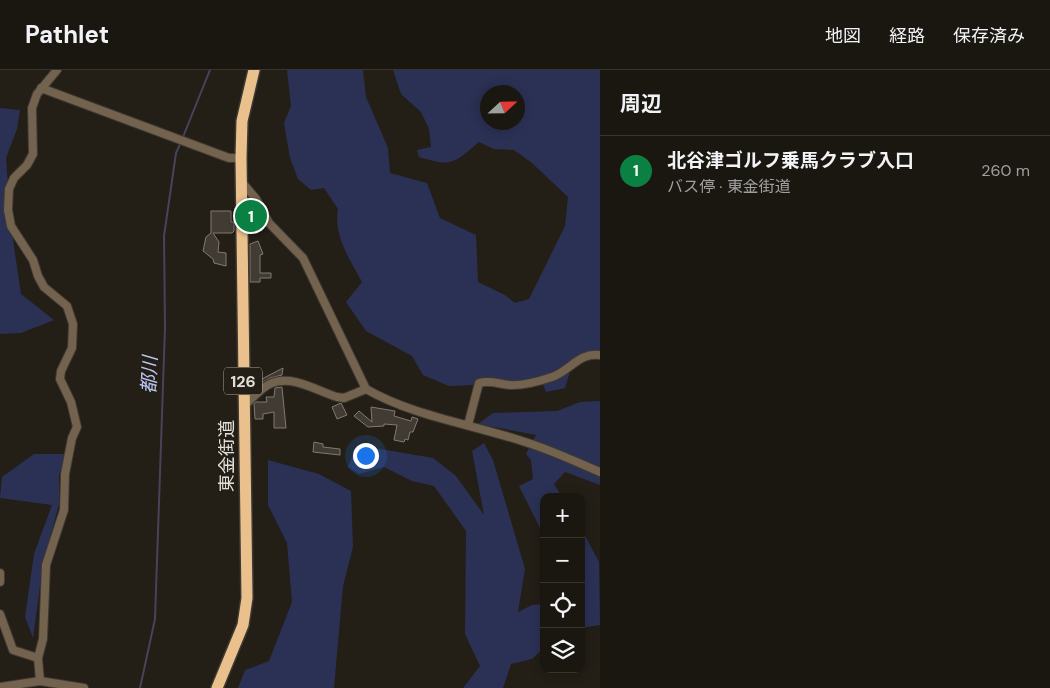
<!DOCTYPE html>
<html lang="ja">
<head>
<meta charset="utf-8">
<style>
  :root { --surface:#1a1610; --page:#27231e; --text:#f1f3f6; --muted:#9f9f9f; --line:#383530; --accent:#0b8043 }
  body { margin:0; font-family:"DM Sans","Noto Sans JP",sans-serif; background:var(--page); color:var(--text) }
  .controls { position:absolute; right:15px; bottom:15px; display:grid; overflow:hidden; border-radius:10px; box-shadow:0 2px 12px #0003 }
  .controls button { width:45px; height:45px; display:grid; place-items:center; padding:0; border:0; border-bottom:1px solid var(--line); background:var(--surface); color:var(--text); font:25px sans-serif }
  .compass { position:absolute; left:480px; top:15px; width:45px; height:45px; border-radius:50%; background:var(--surface); box-shadow:0 2px 12px #0003; rotate:68deg }
  .you { position:absolute; left:365px; top:385px; width:18px; height:18px; margin:-12px; border:4px solid #fff; border-radius:50%; background:#1a73e8; box-shadow:0 0 0 8px #1a73e833 }
  .badge { display:grid; place-items:center; width:32px; height:32px; border-radius:50%; background:var(--accent); color:#fff; font-size:16px; font-weight:700 }
  .pin { position:absolute; translate:-50% -50%; border:2px solid #fff; box-shadow:0 1px 5px #0006 }
  .list { margin:0; padding:0; list-style:none }
  h2 { display:flex; justify-content:space-between; align-items:center; height:65px; margin:0; padding:0 20px; font-size:21px }
  h2 small { font-size:16px; font-weight:400; color:var(--muted) }
  .list li { display:grid; grid-template-columns:32px 1fr auto; gap:15px; align-items:center; box-sizing:border-box; height:70px; padding:0 20px; border-top:1px solid var(--line) }
  .list b { display:block; font-size:19px; white-space:nowrap }
  .list p { margin:0; font-size:16px; white-space:nowrap; color:var(--muted) }
  .list em { font-size:16px; font-style:normal; color:var(--muted) }
  .icon { flex:none; width:28px; height:28px; fill:none; stroke:currentColor; stroke-width:2; stroke-linecap:round; stroke-linejoin:round }
  .map { position:relative; flex:none; width:600px; height:618px; overflow:hidden }
  header { display:flex; align-items:center; gap:30px; box-sizing:border-box; height:70px; padding:0 25px; background:var(--surface); border-bottom:1px solid var(--line) }
  header strong { font-size:24px }
  nav { display:flex; gap:28px; margin-inline-start:auto; font-size:18px }
  main { display:flex }
  aside { flex:1; background:var(--surface) }
  .map>svg:first-child { display:block }
  .green { fill:#2b3154; fill-rule:evenodd }
  .lines { fill:none; stroke-linecap:round; stroke-linejoin:round }
  .stream { stroke:#46435b; stroke-width:2 }
  .building { fill:#413b33; stroke:#817a71 }
  .minor-casing { stroke:#3e3931; stroke-width:10 }
  .highway-casing { stroke:#3e3931; stroke-width:14 }
  .minor { stroke:#72624e; stroke-width:8 }
  .highway { stroke:#eac18c; stroke-width:11 }
  .labels { text-anchor:middle; stroke-width:4; stroke-linejoin:round; paint-order:stroke }
  .shield { fill:#231e16; stroke:#a9a49e; stroke-width:1 }
  .shield-label { font-size:16px; font-weight:bold; fill:#e2ded9 }
  .street-label { font-size:18px; fill:#e2ded9; stroke:#231e16 }
  .water-label { font-size:19px; font-style:italic; fill:#bbc6f5; stroke:#231e16 }
</style>
</head>
<body>
<header>
<strong>Pathlet</strong>
<nav><a>地図</a><a>経路</a><a>保存済み</a></nav>
</header>
<main>
<div class="map">
<svg width="600" height="618" viewBox="0 0 600 618">
  <rect width="100%" height="100%" fill="#231e16"/>
  <!-- green -->
  <path class="green" d="M287 0H363L366 27 388 78 390 103 427 113 440 148 476 165 478 212 505 225 515 233 529 229 565 156 568 127 532 93 514 80 494 79 479 72C453 94 452 97 419 87L417 80 431 77 429 59 421 42 401 24 393 0H600V289L573 292 565 318 546 322 542 312 449 316 423 305 412 286 366 261 346 232 362 212C350 190 333 165 338 139L324 118 311 120 298 109 290 88 284 53 291 36ZM488 22H518V52H488Z
    M0 38 20 40 17 59 6 88 11 156 21 224 54 250 21 263 0 264Z
    M600 331V415L565 402 554 414 562 427H544V466L519 416 533 409 531 390 526 384 536 365 478 354 493 343 557 341 580 332Z
    M484 373 493 390 525 499 518 542 532 535 544 534V578L532 589 511 594 503 618H463L480 596 465 564 466 461 434 416 412 411 384 397 359 404 348 397 357 375 433 388 456 406 484 445 472 381Z
    M34 384H67L59 405V434L43 494 33 568 25 547 34 484 52 435 0 428 2 407Z
    M268 390 319 404 351 421 353 477 343 516 334 618H238L245 600 269 591 292 532 287 473 268 435Z
    M581 458 599 492 600 555 581 558Z"/>
  <g class="lines">
    <!-- stream -->
    <path class="stream" d="M183 67 210 0
      M140 618 155 549 165 257 164 166 176 83 181 72"/>
  </g>
  <!-- building -->
  <path class="building" d="M211 141H231V152H234V161L232 163H213L219 172 218 182 226 183V196L214 193 213 189 203 181 206 167 211 163Z
    M258 171 263 184 260 185V203H271V208H260V212H250V174Z
    M283 298 282 305 270 308 255 317 252 313 255 308 258 311Z
    M282 317 286 358H274V342L263 344V349H255L254 334 256 332H267L266 327H274L275 318Z
    M341 333 347 345 337 349 332 337Z
    M371 337 395 341 394 346 411 351 412 347 418 349 413 362H410L408 370 405 369 404 372 394 370 397 355 384 354V356L368 357 354 346 359 341 372 352Z
    M314 372 323 374V377L340 379V385L313 382Z"/>
  <g class="lines">
    <defs>
      <path id="minor" d="M41 18 229 88H241
        M241 111 256 129 269 153 303 188 366 319C413 346 471 354 522 371 549 379 574 391 600 402
        M244 336C252 329 261 317 272 313 293 305 317 321 337 327L344 328 366 319
        M468 355 479 313C490 310 499 314 510 315 523 316 540 311 552 307 570 301 579 282 600 285
        M0 503V512
        M0 544 13 580 38 588
        M40 611 38 588 43 569 46 495 64 440 65 404 72 368 77 357 71 332 60 309 61 301 72 278 73 254 67 236 44 217 38 206 33 190 11 156 8 140 9 119 14 108 27 95 33 84 32 38 37 24 57 0
        M0 617 40 611 84 618"/>
      <path id="highway" d="M217 618 243 555 247 528 241 88 242 51 254 0"/>
    </defs>
    <!-- minor casing -->
    <use href="#minor" class="minor-casing"/>
    <!-- highway casing -->
    <use href="#highway" class="highway-casing"/>
    <!-- minor -->
    <use href="#minor" class="minor"/>
    <!-- highway -->
    <use href="#highway" class="highway"/>
  </g>
  <g class="labels">
    <!-- shield labels -->
    <rect class="shield" x="224" y="297.5" width="38" height="27" rx="4"/>
    <g class="shield-label">
      <text x="243" y="317">126</text>
    </g>
    <!-- street labels -->
    <g class="street-label">
      <text transform="translate(227 386) rotate(-90)" y="6">東金街道</text>
    </g>
    <!-- water labels -->
    <g class="water-label">
      <text transform="translate(149 305) rotate(-88)" y="7">都川</text>
    </g>
  </g>
</svg>
<div class="controls">
<button>+</button>
<button>−</button>
<button><svg class="icon" aria-label="locate" viewBox="0 0 24 24"><circle cx="12" cy="12" r="6"/><path d="M12 2v4M12 18v4M2 12h4M18 12h4"/></svg></button>
<button><svg class="icon" aria-label="layers" viewBox="0 0 24 24"><path d="M12 4l9 5-9 5-9-5zM3 14l9 5 9-5"/></svg></button>
</div>
<svg class="compass" viewBox="-18 -18 36 36"><path d="M0-13l5 13h-10z" fill="#e53935"/><path d="M0 13l5-13h-10z" fill="#9f9f9f"/></svg>
<div class="you"></div>
<div class="pin badge" style="left:251px;top:146px">1</div>
</div>
<aside>
<h2>周辺<small></small></h2>
<ul class="list">
<li><span class="badge">1</span><div><b>北谷津ゴルフ乗馬クラブ入口</b><p>バス停 · 東金街道</p></div><em>260 m</em></li>
</ul>
</aside>
</main>
</body>
</html>
